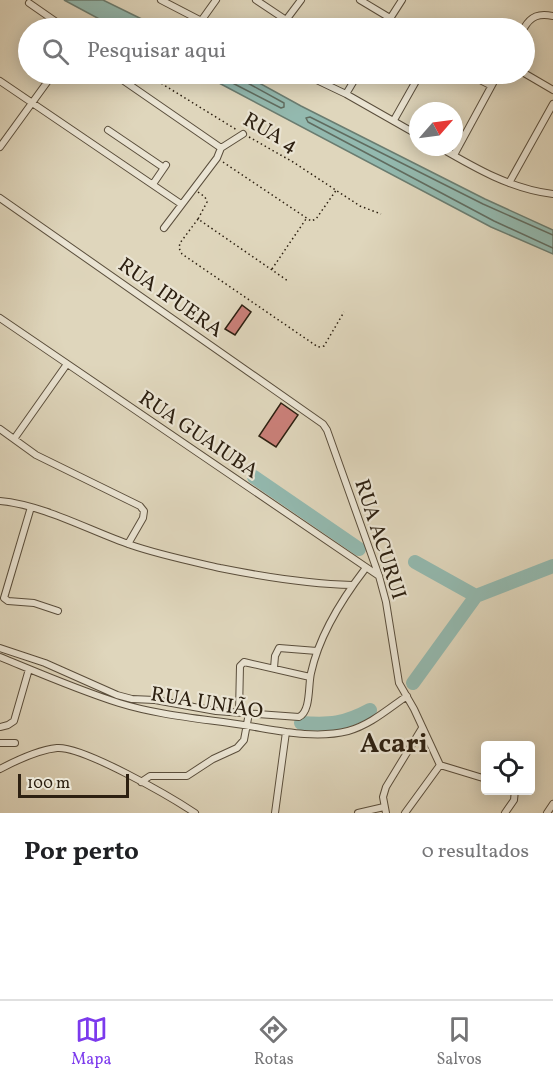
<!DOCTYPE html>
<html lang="pt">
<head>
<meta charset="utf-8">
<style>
  :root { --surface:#fff; --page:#f2f2f2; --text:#202124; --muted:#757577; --line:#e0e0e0; --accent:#7c3aed }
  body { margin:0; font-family:Vollkorn,serif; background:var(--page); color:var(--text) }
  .controls { position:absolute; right:18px; bottom:18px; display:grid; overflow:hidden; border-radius:6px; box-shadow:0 3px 15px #0003 }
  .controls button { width:54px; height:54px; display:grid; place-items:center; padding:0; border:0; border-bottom:2px solid var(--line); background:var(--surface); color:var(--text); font:30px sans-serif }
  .compass { position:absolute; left:409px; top:102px; width:54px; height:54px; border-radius:50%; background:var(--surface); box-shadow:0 3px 15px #0003; rotate:62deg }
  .scale { position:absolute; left:18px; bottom:15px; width:111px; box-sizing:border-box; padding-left:6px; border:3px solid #2d2011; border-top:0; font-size:16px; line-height:21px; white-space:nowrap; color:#2d2011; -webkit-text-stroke:4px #eae4d3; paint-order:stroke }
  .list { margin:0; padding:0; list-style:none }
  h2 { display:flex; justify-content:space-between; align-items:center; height:78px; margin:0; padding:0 24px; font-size:26px }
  h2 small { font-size:20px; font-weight:400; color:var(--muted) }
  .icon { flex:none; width:33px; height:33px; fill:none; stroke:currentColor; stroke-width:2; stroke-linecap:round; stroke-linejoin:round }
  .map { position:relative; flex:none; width:553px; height:813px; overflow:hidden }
  .search { position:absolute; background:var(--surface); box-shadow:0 3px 15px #0003; left:18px; right:18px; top:18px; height:66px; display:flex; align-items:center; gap:15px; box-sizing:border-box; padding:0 21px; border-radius:33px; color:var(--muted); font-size:22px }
  .sheet { height:186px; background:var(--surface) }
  nav { display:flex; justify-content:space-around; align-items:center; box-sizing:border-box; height:84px; border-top:2px solid var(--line); background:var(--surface); font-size:16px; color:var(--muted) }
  nav a { display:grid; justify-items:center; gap:3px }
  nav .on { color:var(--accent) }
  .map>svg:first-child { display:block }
  .water { fill:#93b9af; stroke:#6a7c70; stroke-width:1.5 }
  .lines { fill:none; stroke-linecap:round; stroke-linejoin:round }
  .shore { stroke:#606c60; stroke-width:1.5 }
  .river { stroke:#93b9af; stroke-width:14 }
  .building { fill:#ca8079; stroke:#2d2011; stroke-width:1.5 }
  .street-casing { stroke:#5a4e3c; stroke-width:8 }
  .path { stroke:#2d2011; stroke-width:1.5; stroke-dasharray:1.5 3; stroke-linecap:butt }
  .street { stroke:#eae4d3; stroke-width:6 }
  .labels { text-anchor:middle; stroke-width:4.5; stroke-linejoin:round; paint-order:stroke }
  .street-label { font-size:21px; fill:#2d2011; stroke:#eae4d3 }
  .district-label { font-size:27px; font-weight:bold; fill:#2d2011; stroke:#eae4d3 }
</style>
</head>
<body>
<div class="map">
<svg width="553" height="813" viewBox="0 0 553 813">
  <rect width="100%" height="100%" fill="#dfd6bc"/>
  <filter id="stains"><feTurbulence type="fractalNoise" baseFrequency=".00333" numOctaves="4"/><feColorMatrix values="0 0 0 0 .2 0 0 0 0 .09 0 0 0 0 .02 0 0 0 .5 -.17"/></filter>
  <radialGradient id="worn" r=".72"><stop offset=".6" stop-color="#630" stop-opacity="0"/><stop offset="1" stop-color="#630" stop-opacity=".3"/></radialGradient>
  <!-- water -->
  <path class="water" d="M64 0H103L160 28H116Z
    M202 74H243L301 106 485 199 553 230V254L491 227Z"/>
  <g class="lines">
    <!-- shore -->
    <path class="shore" d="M215 74 281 108 284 107V103L244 81 241 74
      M553 235 483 204 310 117 306 118 308 122 494 221 553 248"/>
    <!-- river -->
    <path class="river" d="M254 477 359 549
      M415 562 476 596
      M413 683 476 596 553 566
      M301 723C330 725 344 724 370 710"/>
  </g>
  <!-- building -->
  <path class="building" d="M242 305 251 312 235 335 225 329Z
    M281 403 298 415 276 447 259 436Z"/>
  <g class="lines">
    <defs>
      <path id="street" d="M161 0 215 28
        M256 0 286 20 301 0
        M360 0 390 18
        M29 3 65 28
        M201 21 216 0
        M384 28 402 0
        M524 28C531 16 539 13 553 16
        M524 73 553 90
        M304 74 346 94 418 135
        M468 74 490 85
        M0 81 181 204
        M124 81 221 148 217 158 164 228
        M346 94 358 74
        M394 120 420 74
        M108 130 164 168
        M0 147 53 74
        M439 147C475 168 511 189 553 194
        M221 148 243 134
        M454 155 498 74
        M509 183 553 104
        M153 184 166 165
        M0 198 323 424 327 430 379 576 386 602 399 683 414 709 440 765
        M0 318 379 576
        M0 429 36 455 140 506 144 511 143 518 128 544
        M14 439 67 364
        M0 501C44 505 90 531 131 545 160 555 190 561 220 568 265 577 307 584 352 585
        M31 507 4 598 8 601 34 603 58 611
        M0 648 45 663 117 695 132 699 155 700 216 711 299 717C311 711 308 686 311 673 319 636 342 599 365 569
        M0 657C39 673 78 690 119 703 161 716 206 719 249 726 280 731 316 739 348 731 370 725 388 709 407 696
        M274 668 275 656 279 648 317 651
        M239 712 240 666 244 662 310 677
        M0 727 8 725 14 721 29 669
        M0 743H15
        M440 765 486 779
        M0 769C17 760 38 750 57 748 83 746 171 797 195 813
        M141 782 150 776H187L213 759 237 748 244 740 249 713
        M275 813 286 732
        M358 813 384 807
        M386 813 383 797 386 787 422 728
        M405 813 440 765
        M505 813 514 800 515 790
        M547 813 553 804"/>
    </defs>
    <!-- street casing -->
    <use href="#street" class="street-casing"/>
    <!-- path -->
    <path class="path" d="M146 74 237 130
      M133 80 140 74
      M249 137 293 162 360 206 381 214
      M223 162 311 221 316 219 337 189
      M198 192 205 197 207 202 198 219 288 281
      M198 219 180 243 179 248 182 254 318 347 324 346 344 312
      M272 269 306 219"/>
    <!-- street -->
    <use href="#street" class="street"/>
  </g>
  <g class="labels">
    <!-- street labels -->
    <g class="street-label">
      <text transform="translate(271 132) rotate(30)" y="7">RUA 4</text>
      <text transform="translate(171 297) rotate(35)" y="7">RUA IPUERA</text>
      <text transform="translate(199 434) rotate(34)" y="7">RUA GUAIUBA</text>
      <text transform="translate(381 539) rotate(72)" y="7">RUA ACURUI</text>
      <text transform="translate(207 702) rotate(9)" y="7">RUA UNIÃO</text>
    </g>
    <!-- district labels -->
    <g class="district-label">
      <text x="394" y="752">Acari</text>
    </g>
  </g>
  <rect width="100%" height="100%" filter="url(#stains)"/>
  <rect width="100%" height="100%" fill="url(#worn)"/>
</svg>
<div class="controls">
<button><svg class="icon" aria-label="locate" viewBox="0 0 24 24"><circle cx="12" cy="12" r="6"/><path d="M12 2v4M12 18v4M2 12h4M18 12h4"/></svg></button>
</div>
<svg class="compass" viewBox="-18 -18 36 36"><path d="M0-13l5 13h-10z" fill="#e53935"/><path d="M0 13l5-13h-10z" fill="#757577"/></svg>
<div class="scale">100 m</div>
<div class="search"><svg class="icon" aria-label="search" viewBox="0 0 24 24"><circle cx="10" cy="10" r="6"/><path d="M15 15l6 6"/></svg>Pesquisar aqui</div>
</div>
<section class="sheet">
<h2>Por perto<small>0 resultados</small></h2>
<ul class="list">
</ul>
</section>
<nav>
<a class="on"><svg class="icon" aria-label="map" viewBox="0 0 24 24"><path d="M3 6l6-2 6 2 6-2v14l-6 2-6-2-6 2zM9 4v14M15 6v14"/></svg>Mapa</a>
<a><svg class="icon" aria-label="directions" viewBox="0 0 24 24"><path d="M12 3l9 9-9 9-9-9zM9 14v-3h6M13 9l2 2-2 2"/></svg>Rotas</a>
<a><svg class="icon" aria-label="saved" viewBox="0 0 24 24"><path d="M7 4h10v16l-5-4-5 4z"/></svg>Salvos</a>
</nav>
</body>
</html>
